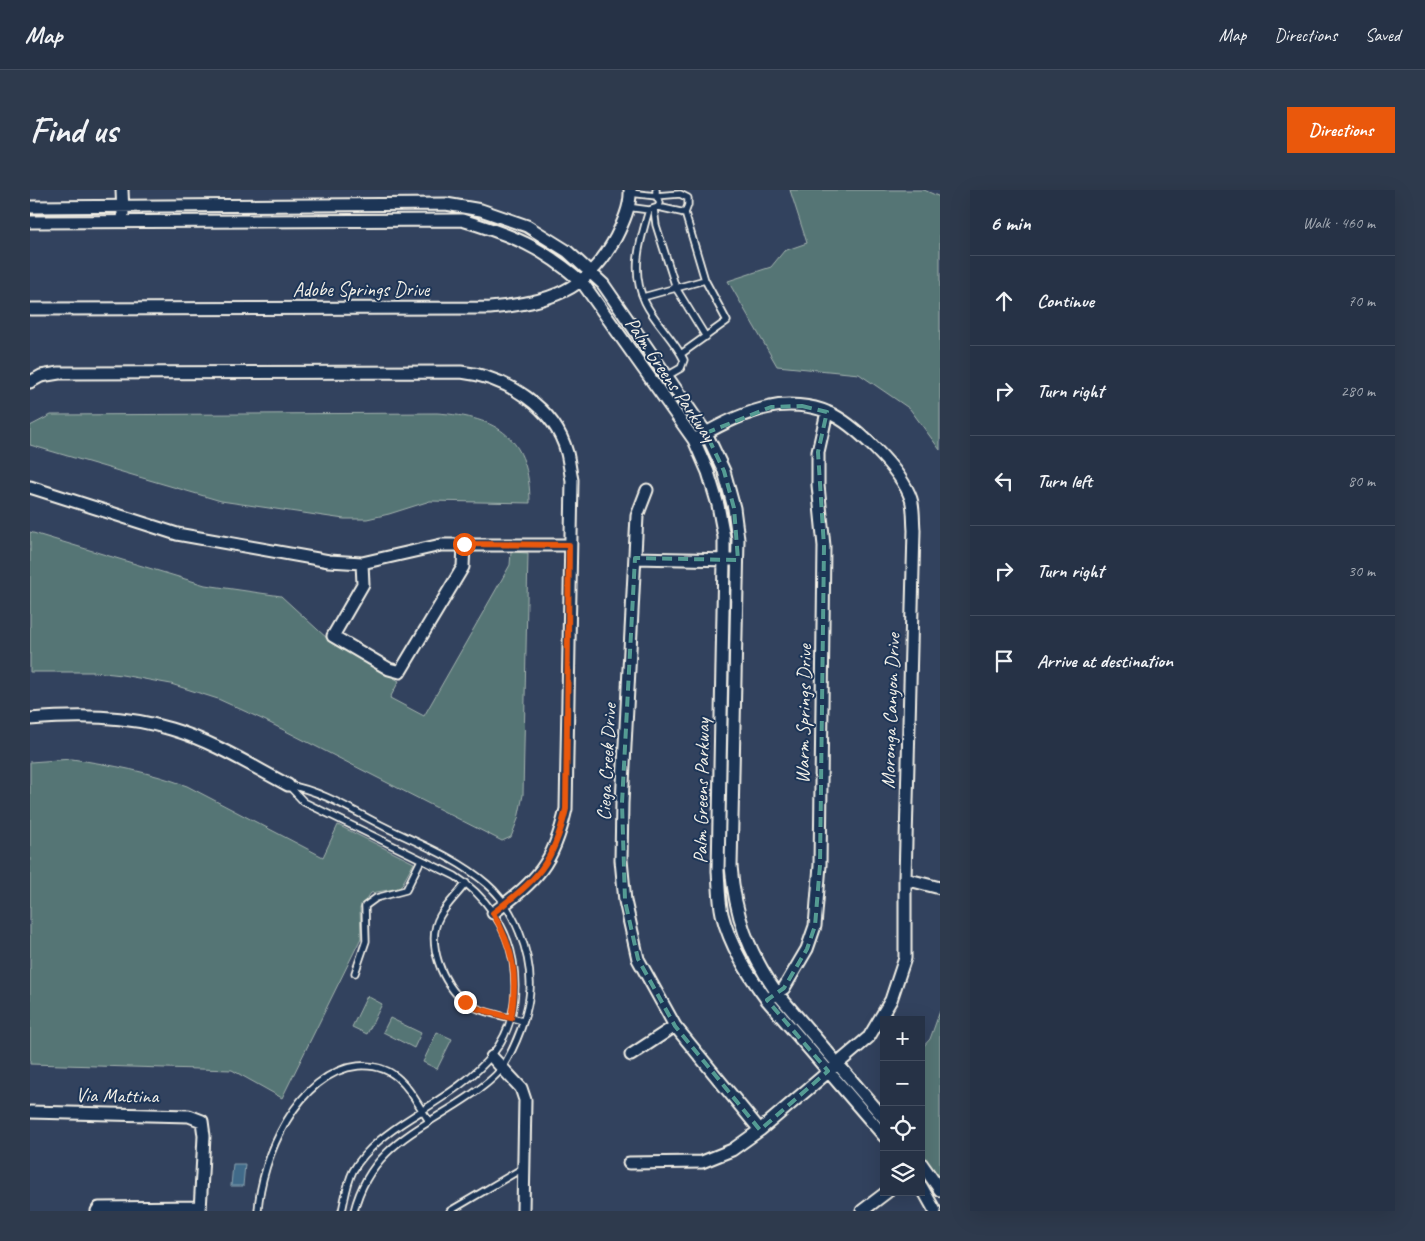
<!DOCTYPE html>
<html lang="en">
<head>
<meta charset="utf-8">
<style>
  :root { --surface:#263246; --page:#2e3a4d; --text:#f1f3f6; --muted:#a4aab3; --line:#424d5f; --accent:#ea580c }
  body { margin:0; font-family:Caveat,sans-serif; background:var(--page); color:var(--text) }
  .controls { position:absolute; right:15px; bottom:15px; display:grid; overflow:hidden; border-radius:0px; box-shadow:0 5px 20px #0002 }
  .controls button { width:45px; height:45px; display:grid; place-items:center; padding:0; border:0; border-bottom:1px solid var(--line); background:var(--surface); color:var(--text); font:25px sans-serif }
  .stop { position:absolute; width:15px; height:15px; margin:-11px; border:4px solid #ea580c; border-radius:50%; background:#fff }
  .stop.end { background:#ea580c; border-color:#fff; box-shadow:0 1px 5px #0008 }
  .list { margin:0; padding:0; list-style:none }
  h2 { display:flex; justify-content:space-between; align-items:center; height:65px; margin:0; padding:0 20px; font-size:21px }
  h2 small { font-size:16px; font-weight:400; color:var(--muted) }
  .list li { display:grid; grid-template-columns:32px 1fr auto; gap:15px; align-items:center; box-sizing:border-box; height:90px; padding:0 20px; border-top:1px solid var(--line) }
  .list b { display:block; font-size:19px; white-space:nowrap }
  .list em { font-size:16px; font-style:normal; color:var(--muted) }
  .icon { flex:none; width:28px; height:28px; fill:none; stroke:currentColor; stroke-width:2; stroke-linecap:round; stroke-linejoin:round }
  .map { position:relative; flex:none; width:910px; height:1021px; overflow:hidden; border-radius:0px }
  header { display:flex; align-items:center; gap:30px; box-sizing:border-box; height:70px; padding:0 25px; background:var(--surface); border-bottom:1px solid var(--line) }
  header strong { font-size:24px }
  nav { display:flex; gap:28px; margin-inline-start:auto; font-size:18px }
  .intro { display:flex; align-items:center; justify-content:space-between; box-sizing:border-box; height:120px; padding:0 30px }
  h1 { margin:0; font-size:35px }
  .button { padding:12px 22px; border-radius:0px; background:var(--accent); color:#fff; font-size:18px; font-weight:700 }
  main { display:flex; gap:30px; padding:0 30px }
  aside { flex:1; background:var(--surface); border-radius:0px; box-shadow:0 5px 20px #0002 }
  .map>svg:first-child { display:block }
  .green { fill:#547575; stroke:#a4b3ae }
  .water { fill:#416b89; stroke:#89a1af }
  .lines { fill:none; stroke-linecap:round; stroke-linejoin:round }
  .service-casing { stroke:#f4f1e8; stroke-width:9 }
  .minor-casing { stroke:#f4f1e8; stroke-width:15 }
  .service { stroke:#1d3557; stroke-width:5.5 }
  .minor { stroke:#1d3557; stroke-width:11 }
  .route { stroke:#ea580c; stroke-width:6 }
  .marked { fill:none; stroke:#549b93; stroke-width:4; stroke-dasharray:10 6; stroke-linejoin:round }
  .labels { text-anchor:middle; stroke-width:4; stroke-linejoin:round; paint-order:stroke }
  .street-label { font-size:20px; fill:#f4f1e8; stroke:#1d3557 }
</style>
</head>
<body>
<header>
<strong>Map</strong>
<nav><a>Map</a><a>Directions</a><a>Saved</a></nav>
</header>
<div class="intro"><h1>Find us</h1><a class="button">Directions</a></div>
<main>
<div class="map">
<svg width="910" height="1021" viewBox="0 0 910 1021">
  <rect width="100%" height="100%" fill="#32425e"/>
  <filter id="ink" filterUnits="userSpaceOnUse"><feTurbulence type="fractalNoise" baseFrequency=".02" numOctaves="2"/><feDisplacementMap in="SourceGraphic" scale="10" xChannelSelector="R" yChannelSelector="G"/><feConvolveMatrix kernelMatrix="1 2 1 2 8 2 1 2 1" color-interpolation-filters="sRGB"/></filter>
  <g filter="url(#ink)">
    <!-- green -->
    <path class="green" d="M760 0H894L910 7V260L880 219 829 184 747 176 698 91 741 77 754 61 777 53Z
      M407 223C468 227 500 247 500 313L400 311 359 324 337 329H314L191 311 0 255V236L21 225Z
      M0 342 175 395 251 406 299 450 369 491 360 508 394 526 480 375 481 362 498 363 493 605 488 629 481 647 472 651 234 530 188 509 141 494 92 485 65 482H0Z
      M42 569C82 575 120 582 157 596L293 667 308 635 384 673 370 698 341 703 330 718 331 748 252 908 202 880 0 874V572Z
      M337 806 352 814 337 844 322 837Z
      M910 821V990L891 962V859L900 849Z
      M360 828 391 843 384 858 353 842Z
      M407 842 422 849 407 879 393 872Z"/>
    <!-- water -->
    <path class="water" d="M203 974H215L213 996H201Z"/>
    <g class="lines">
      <defs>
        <path id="service" d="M626 0V6L650 4 658 8V15L655 23 675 90 697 131 651 164
          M597 17 619 20 628 17 630 13 626 6 600 3
          M628 17 655 23
          M624 19 626 35 646 98 676 147
          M619 20C610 51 600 81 615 112 625 133 644 149 654 170L651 178 637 186
          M613 107 675 90
          M258 595C293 601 323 621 355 637 390 654 427 668 457 694 484 717 502 764 500 800 498 825 486 856 472 878 463 890 450 899 438 907 388 941 340 957 324 1021
          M258 595 274 612 425 686C455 705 477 736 483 771 496 857 445 887 382 927 360 941 336 958 323 981 317 993 315 1008 312 1021
          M436 693C428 704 417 714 410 726 395 752 413 796 435 812 451 823 475 826 493 831
          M325 783 336 751 335 716 346 708 376 700 391 670
          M228 1021C231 968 268 882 328 876 343 875 359 879 370 890 382 901 390 918 399 931
          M420 1021 493 978"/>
        <path id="minor" d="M92 0 93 24
          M0 17 416 14 451 20 497 36 537 61 573 94 676 243 694 281 704 318 708 349 701 676C705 726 718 761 747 803L854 928
          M0 32 432 30C482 45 512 57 552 92L664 250 678 282 688 315 694 347V370L688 681C689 695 689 711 692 724 700 756 718 784 737 810L854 946
          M0 119 460 118C519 112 557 102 586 47 593 33 601 16 600 0
          M0 192 11 186 29 183 431 182C476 187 525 217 537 263 539 271 540 281 542 290L536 619C523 675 508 689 463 723
          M0 297 147 344 299 371 332 373 411 355H539
          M617 300 607 326 592 613 591 670 595 711 608 769 645 836 730 940
          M605 368 701 370
          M332 373 333 394 303 446 359 479 370 482 433 377 434 354
          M0 529C47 525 95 525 141 539 182 551 220 575 258 595
          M875 689 910 698
          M740 808 754 798 777 759 785 736 790 675 794 356 788 295V262L797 222
          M601 865 645 836
          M462 867 491 898 495 910 493 1021
          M0 922 159 926 172 931 174 946 170 1021
          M599 973 672 972 702 960 730 940 839 847 861 810 875 768V689L884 340C883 330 884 318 881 309 872 281 824 233 797 222 782 215 756 213 740 217 716 222 691 234 669 247
          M891 973 910 1000
          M891 996 905 1021
          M67 1021 69 1018 170 1017
          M832 1021 857 1002"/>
      </defs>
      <!-- service casing -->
      <use href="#service" class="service-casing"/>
      <!-- minor casing -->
      <use href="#minor" class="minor-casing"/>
      <!-- service -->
      <use href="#service" class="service"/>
      <!-- minor -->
      <use href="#minor" class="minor"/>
    </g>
  </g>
  <g class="lines" filter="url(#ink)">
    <!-- route -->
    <path class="route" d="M434 354 539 355 536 619C523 675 507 689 463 723 484 760 488 786 481 828L446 818 435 812"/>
  </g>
  <!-- marked area -->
  <path class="marked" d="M772 216 797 222 788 262 794 356 790 675 785 736 777 759 754 798 737 810 798 881 730 940 645 836 608 769 595 711 592 613 605 368 708 370 704 318 694 281 676 243 741 217Z"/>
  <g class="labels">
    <!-- street labels -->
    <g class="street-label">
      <text x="331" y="106">Adobe Springs Drive</text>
      <text transform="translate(641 189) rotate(56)" y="7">Palm Greens Parkway</text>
      <text transform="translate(860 521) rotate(-88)" y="7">Moronga Canyon Drive</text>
      <text transform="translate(773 524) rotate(-89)" y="7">Warm Springs Drive</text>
      <text transform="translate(576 572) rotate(-87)" y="7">Ciega Creek Drive</text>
      <text transform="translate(671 601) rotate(-89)" y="7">Palm Greens Parkway</text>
      <text transform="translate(87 905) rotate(1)" y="7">Via Mattina</text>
    </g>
  </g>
</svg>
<div class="controls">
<button>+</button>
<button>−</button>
<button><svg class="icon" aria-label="locate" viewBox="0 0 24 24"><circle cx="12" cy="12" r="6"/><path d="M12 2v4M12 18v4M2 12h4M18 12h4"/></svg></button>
<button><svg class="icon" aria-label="layers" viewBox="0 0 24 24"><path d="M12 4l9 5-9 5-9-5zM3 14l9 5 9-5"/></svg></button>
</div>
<div class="stop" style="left:434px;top:354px"></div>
<div class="stop end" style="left:435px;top:812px"></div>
</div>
<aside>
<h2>6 min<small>Walk · 460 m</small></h2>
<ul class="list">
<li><svg class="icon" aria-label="ahead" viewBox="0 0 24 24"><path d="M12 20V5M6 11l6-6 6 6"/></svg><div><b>Continue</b></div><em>70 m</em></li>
<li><svg class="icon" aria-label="right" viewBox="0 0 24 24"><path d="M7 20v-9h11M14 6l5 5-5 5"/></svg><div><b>Turn right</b></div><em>280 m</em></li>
<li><svg class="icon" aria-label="left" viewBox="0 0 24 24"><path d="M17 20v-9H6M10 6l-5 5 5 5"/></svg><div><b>Turn left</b></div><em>80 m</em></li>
<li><svg class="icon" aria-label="right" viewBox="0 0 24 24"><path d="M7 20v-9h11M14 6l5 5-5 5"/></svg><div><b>Turn right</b></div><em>30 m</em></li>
<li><svg class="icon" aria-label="arrive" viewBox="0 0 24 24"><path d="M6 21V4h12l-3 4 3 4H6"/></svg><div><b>Arrive at destination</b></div></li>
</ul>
</aside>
</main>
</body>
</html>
